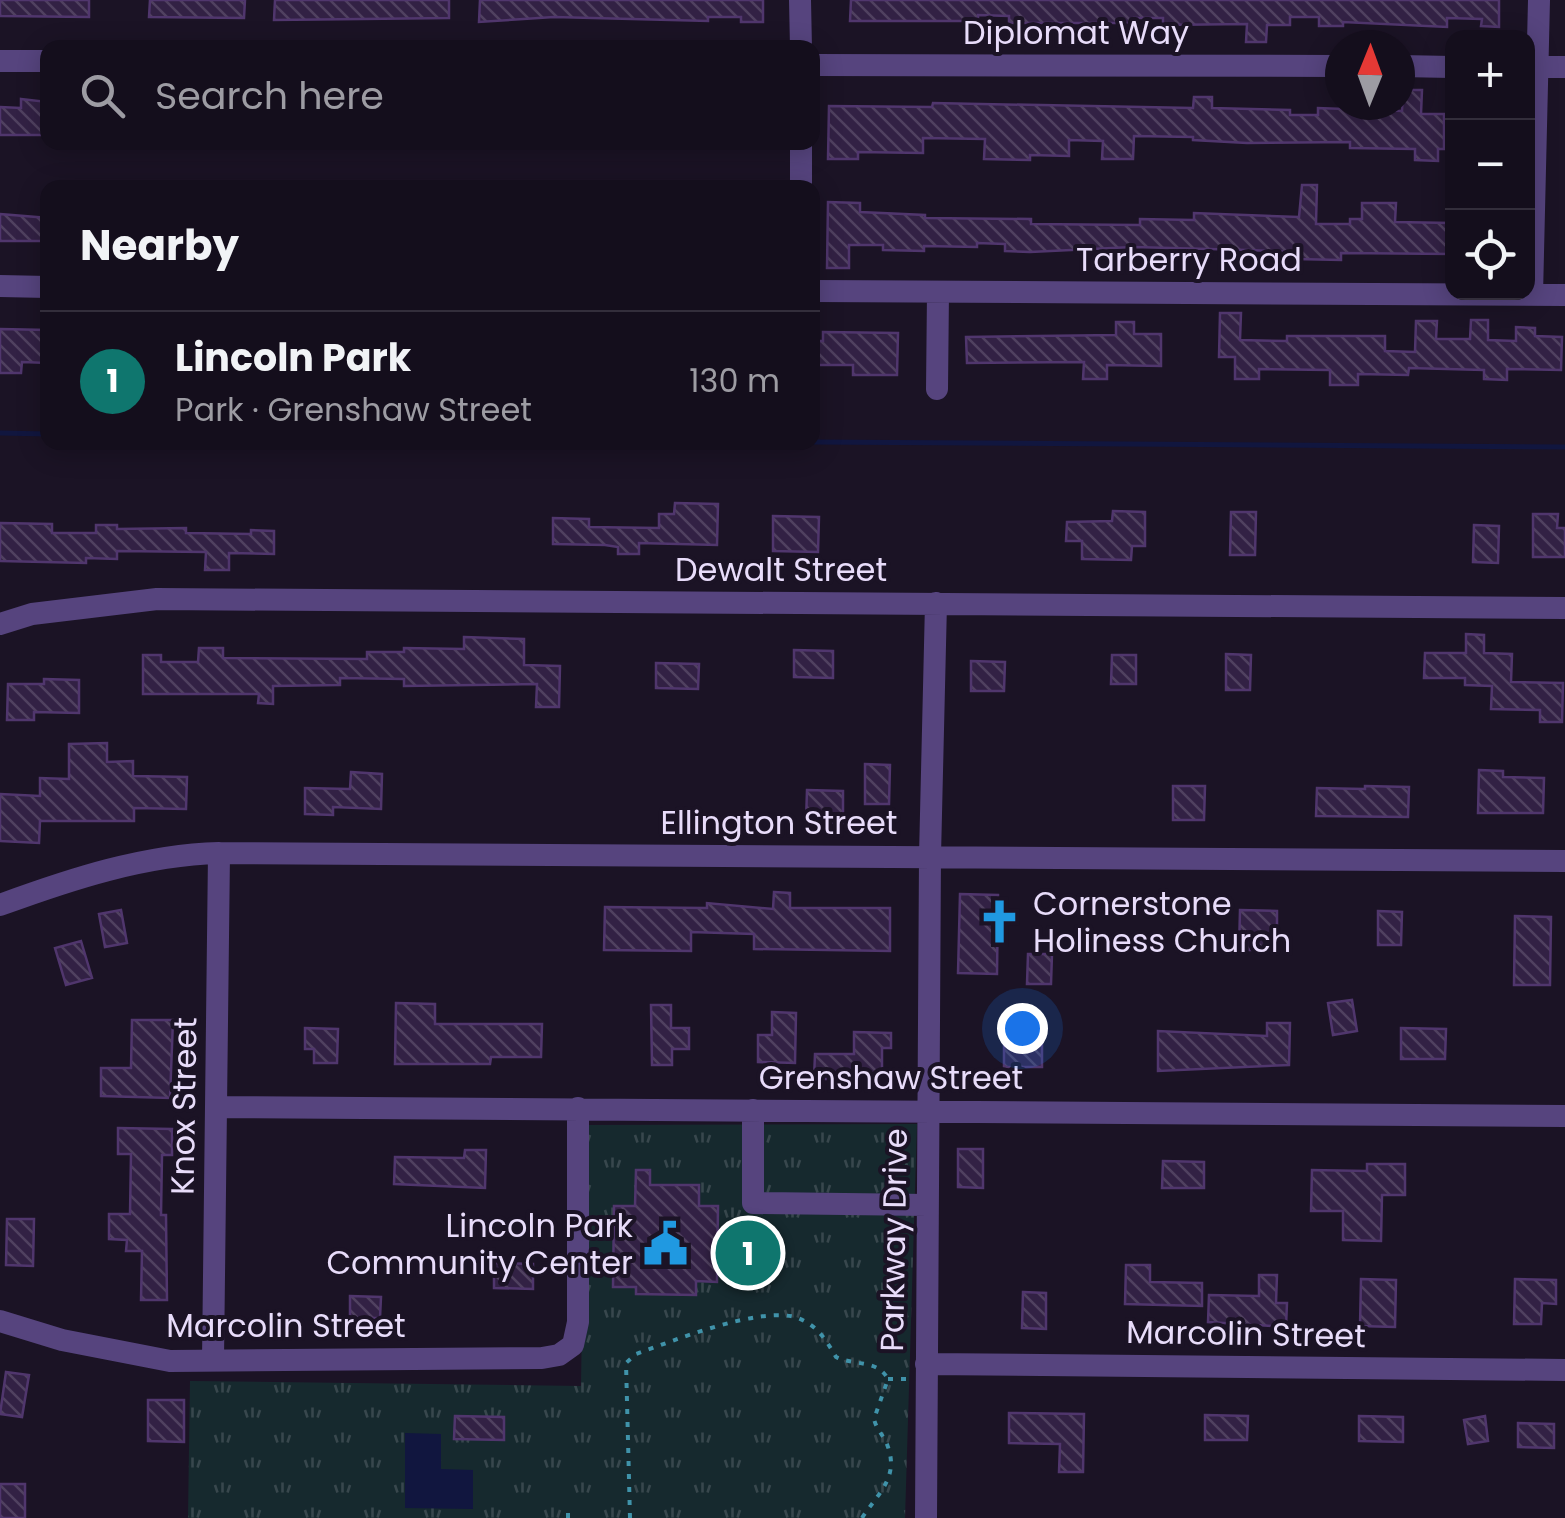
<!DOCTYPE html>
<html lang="en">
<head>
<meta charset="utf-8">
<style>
  :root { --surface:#140e1c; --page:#211c29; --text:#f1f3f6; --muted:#9d9ca3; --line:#332e3b; --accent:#0f766e }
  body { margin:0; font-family:Poppins,sans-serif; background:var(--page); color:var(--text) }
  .controls { position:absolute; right:30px; top:30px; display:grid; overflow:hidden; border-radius:20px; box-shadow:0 5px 25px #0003 }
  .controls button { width:90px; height:90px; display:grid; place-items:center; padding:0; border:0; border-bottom:2px solid var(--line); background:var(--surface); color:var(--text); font:50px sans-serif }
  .compass { position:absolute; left:1325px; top:30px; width:90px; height:90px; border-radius:50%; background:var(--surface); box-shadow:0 5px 25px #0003; rotate:1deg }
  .you { position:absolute; left:1022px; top:1028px; width:35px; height:35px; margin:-25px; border:8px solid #fff; border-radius:50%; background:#1a73e8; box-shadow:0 0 0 15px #1a73e833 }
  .badge { display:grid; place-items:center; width:65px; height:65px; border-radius:50%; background:var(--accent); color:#fff; font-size:32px; font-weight:700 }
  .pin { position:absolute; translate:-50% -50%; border:5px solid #fff; box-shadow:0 2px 10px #0006 }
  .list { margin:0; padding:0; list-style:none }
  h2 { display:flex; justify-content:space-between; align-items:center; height:130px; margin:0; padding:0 40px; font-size:42px }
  h2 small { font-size:32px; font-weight:400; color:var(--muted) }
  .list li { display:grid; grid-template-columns:65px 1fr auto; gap:30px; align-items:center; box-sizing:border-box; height:140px; padding:0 40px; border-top:2px solid var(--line) }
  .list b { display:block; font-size:38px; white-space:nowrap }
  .list p { margin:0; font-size:32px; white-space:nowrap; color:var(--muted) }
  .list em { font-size:32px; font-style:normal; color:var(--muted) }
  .icon { flex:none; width:55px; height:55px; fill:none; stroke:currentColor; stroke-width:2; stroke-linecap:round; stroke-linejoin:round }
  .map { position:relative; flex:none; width:1565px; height:1518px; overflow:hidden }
  .search { position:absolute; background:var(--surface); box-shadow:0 5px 25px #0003; left:40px; top:40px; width:780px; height:110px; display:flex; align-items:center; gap:25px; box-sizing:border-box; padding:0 35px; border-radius:20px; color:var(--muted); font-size:38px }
  .panel { position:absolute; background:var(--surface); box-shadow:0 5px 25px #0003; left:40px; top:180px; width:780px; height:270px; border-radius:20px }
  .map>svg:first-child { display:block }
  .park { fill:url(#park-tufts) }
  .water { fill:#11163f }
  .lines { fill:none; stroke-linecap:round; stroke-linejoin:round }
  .stream { stroke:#11163f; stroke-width:5 }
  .building { fill:url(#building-back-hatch); stroke:#50366d; stroke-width:2.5 }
  .path { stroke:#4093aa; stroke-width:4; stroke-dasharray:5 8; stroke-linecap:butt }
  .minor { stroke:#56447e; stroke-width:22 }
  .labels { text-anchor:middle; stroke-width:8; stroke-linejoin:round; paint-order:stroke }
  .street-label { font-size:32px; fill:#e8dcfa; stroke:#1b1325 }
  .poi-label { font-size:32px; fill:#e8dcfa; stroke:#1b1325; text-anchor:start }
</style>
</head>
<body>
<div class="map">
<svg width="1565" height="1518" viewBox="0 0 1565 1518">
  <defs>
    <pattern id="park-tufts" width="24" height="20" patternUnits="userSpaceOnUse" patternTransform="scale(2.5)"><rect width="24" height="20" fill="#16292e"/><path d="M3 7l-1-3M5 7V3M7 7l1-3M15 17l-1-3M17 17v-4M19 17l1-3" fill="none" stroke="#38474d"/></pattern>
    <pattern id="building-back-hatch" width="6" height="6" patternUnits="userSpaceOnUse" patternTransform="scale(2.5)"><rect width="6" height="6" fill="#322144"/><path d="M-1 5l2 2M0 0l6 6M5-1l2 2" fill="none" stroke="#504160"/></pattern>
  </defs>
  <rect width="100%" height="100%" fill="#1b1325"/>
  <!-- park -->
  <path class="park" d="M917 1124 905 1518H188L190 1381 581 1386 585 1125Z"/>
  <!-- water -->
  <path class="water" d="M405 1433 441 1434V1469L473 1470V1509L405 1508Z"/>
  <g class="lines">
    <!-- stream -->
    <path class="stream" d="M0 433 48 434
      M812 442 1565 447"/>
  </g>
  <!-- building -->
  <path class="building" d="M0 0H89V17L0 16Z
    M150 0H245L244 18 149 17Z
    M275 0H449V18L274 20Z
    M480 0H763V22H741V17H708V21L554 17 479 22Z
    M851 0H1499V27L1481 26 1482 19 1447 18V27L1343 22V26H1319V17H1290V25H1267L1266 42H1246L1247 24 1163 25V18H1134V23H1009V16L978 15V21H850Z
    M1403 90H1422L1421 114H1444V149H1438V161L1415 160V149L1350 148V142L1247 143 1193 140V137L1134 136 1133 159H1102L1103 141 1069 140V156L1030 155V160L984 159 985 139 923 138V153L858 152V159H828L829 106 932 107 933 103 1193 108 1194 97H1212V108L1290 110V115H1318V108L1402 111Z
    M21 99 48 102V135H0V107L21 108Z
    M1302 185H1317L1316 224H1350V219H1362V203H1396L1395 222 1452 223V254L1341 253V260L1296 259V252L1247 250 1133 247 1030 252 1005 251V244L977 243V247L924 246V251L883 250V245H849V268H827L828 202 860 203V212L925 215V218L1031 219V224L1140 225V219L1194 220V213L1299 217Z
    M0 214 48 218V241H0Z
    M1220 313H1241L1240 340 1287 341V336H1385V351L1415 352 1416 321H1437L1436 339H1470L1471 320H1488V340L1516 341V327L1535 328V336L1562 337 1561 370 1507 369V380L1484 379V370L1409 368 1408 375 1358 374V385H1330V370L1259 369V379H1235V357H1219Z
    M1116 322H1134V334H1161V366L1107 365V379H1083L1084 362 967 363 966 337 1116 335Z
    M0 329 48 330V363L22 362 21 373H0Z
    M823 332 898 333 897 375H853V365H812V341H823Z
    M675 503 718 504 717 545 639 543V554H618V547L605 545 553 544V518L589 519V527L659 528V514H674Z
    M1113 511 1145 512V546H1132L1131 560 1082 559V541H1066L1067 522 1112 521Z
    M1231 512H1256L1255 555H1230Z
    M1533 514H1558L1557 528H1565V557H1533Z
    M773 516 819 517 818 552 773 551Z
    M0 523 52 524V533H96V525H117V529L186 528V533L251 534V530L274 531V554L229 553V570H205L206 552 117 551V559L86 558V563L0 561Z
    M1474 525 1499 526 1498 563 1473 562Z
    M1466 634 1484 635V653L1512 654 1511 682 1563 683 1562 722H1540V710L1491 709 1492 686 1465 685V678H1424L1425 653H1466Z
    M464 637 524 639V665L560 666 559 707H536L537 684 404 686V679L340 678V685L273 686V704L258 703 259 694H143V655H161V662H198L199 648H223V658L367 659V652H404V648L464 649Z
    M794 650 833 651V678L794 677Z
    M1226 654 1251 655 1250 690H1226Z
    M1112 655H1136V684H1111Z
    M971 661 1005 662 1004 691H971Z
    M656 663 699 664 698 689 656 688Z
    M44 679 79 680V713L34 712V720H7L8 684H44Z
    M107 743V762L133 761V776L187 777 186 809 134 808V821H40L39 843 0 841V794L40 796V778L69 779V744Z
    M865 764 890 765 889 804H865Z
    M1479 770 1503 771V777L1544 778 1543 813H1478Z
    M351 772 382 774 381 809 333 807V815L305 814V788L350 789Z
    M1173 786H1205L1204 820H1173Z
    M1365 786 1409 787 1408 817 1316 816 1317 788 1365 789Z
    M807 790 843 791V823L806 822Z
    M774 892 790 893V908H890V951L754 949V934L691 932V951L604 950 605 907 707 908V903L773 909Z
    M960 894 998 895 997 974 958 973Z
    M121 910 127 943 105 947 99 914Z
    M1240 910 1277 911V950H1239Z
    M1378 911 1402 912 1401 945H1378Z
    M1515 916 1551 917 1550 985H1514Z
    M81 941 92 978 66 985 55 948Z
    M1028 954H1052L1051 984H1027Z
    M1352 1000 1357 1031 1333 1035 1328 1003Z
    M396 1003 435 1004V1024H542L541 1057H491L490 1064H395Z
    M651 1005H671V1028H689V1049H672V1065H652Z
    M772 1012 796 1013 795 1063 758 1062V1035H772Z
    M132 1020H173L170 1098 101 1096V1068H131Z
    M1267 1023H1290L1289 1065 1158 1071V1031L1267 1036Z
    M305 1028 338 1029 337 1063H314V1049H305Z
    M1401 1028 1446 1029 1445 1059H1401Z
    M854 1032 891 1033V1048H882V1073L836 1072V1079H814L815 1054H854Z
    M1004 1036 1042 1037V1067H1004Z
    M118 1128 172 1129V1155H162L161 1215H166L167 1300H141L142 1251H126L127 1240 109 1239V1214H130L131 1154H118Z
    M958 1149H983V1188L958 1187Z
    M465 1150H486L485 1188 394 1184 395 1157 464 1158Z
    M1163 1161 1204 1162V1188H1162Z
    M1367 1164H1405V1195H1382L1381 1241 1343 1240V1211H1311L1312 1170 1367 1171Z
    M636 1170H650V1185H699V1206H718L717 1282 696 1281V1295L636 1294V1287H613L614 1206H635Z
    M7 1219H34L33 1266 6 1265Z
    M494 1263 533 1264V1289L494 1288Z
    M1126 1265H1150V1282L1202 1283V1306L1125 1304Z
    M1259 1275H1277L1276 1303H1287L1286 1327 1208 1322 1209 1295 1259 1296Z
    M1361 1279 1396 1280 1395 1327 1360 1326Z
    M1515 1279 1556 1280V1304L1542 1303 1541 1324H1514Z
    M1023 1292 1046 1293V1329L1022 1328Z
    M350 1296 381 1297 380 1318H350Z
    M6 1372 29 1375 22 1417 0 1414Z
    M148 1400H184V1442L148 1441Z
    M1009 1413 1084 1414 1083 1472H1059L1060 1444 1009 1443Z
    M1205 1415 1248 1416 1247 1440H1205Z
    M455 1416 504 1417V1440L454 1439Z
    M1359 1416 1403 1417V1442L1359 1441Z
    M1485 1416 1488 1441 1468 1444 1464 1420Z
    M1518 1423 1554 1424V1448L1518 1447Z
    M0 1484H25V1518H0Z"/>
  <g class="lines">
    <!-- path -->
    <path class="path" d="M888 1379H908
      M568 1518V1507
      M630 1518 626 1363 636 1354C673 1341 761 1305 798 1318 818 1326 826 1340 836 1357 854 1366 877 1359 888 1379
      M862 1518C879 1492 901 1476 886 1442 882 1434 876 1428 874 1419L888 1379"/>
    <!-- minor -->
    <path class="minor" d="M800 0 801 48
      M0 61H48
      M812 65 1340 66
      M1400 66 1452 67
      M1528 67H1565
      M801 188V142
      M0 286 48 287
      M812 291 1565 295
      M1532 295 1539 0
      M937 389 938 292
      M0 624 32 614 157 599 1565 608
      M0 905C71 879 144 855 219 853L1565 861
      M217 1107 1565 1116
      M753 1110V1203L927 1205
      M0 1321 62 1340 170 1361 542 1358 559 1355 573 1345 578 1322V1108
      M213 1360 219 853
      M926 1364 1565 1370
      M926 1518 930 856 936 603"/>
  </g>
  <!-- icons -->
  <defs>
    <symbol id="church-bare" viewBox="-9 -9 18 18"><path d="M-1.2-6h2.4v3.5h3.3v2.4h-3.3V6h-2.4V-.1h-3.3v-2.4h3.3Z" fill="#2099e1" stroke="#1b1325" stroke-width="2.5" paint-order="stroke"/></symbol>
    <symbol id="civic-bare" viewBox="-9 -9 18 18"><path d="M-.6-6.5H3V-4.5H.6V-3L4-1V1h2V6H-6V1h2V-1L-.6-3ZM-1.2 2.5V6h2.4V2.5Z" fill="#2099e1" stroke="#1b1325" stroke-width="2.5" paint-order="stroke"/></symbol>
  </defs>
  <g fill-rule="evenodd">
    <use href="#church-bare" x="968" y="890" width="63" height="63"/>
    <use href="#civic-bare" x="634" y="1212" width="63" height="63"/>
  </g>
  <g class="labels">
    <!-- street labels -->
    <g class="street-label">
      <text x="1076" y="44">Diplomat Way</text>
      <text x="1189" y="271">Tarberry Road</text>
      <text x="781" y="581">Dewalt Street</text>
      <text x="779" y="834">Ellington Street</text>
      <text x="891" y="1089">Grenshaw Street</text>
      <text transform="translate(184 1106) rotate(-89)" y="11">Knox Street</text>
      <text transform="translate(894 1240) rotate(-89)" y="11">Parkway Drive</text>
      <text x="286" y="1337">Marcolin Street</text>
      <text transform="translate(1246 1334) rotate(1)" y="11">Marcolin Street</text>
    </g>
    <!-- poi labels -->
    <g class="poi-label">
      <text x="1033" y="915">Cornerstone<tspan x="1033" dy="37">Holiness Church</tspan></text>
      <text x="633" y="1237" text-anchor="end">Lincoln Park<tspan x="633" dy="37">Community Center</tspan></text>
    </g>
  </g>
</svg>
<div class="controls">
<button>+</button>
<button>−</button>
<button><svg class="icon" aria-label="locate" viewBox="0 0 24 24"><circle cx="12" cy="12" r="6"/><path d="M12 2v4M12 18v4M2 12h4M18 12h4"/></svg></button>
</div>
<svg class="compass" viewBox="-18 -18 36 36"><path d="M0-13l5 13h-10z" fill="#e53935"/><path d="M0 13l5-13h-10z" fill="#9d9ca3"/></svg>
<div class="you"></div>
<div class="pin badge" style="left:748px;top:1253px">1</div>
<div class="search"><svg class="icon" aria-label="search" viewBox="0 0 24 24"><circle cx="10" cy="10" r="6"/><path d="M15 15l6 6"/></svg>Search here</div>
<section class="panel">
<h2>Nearby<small></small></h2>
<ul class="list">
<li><span class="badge">1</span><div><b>Lincoln Park</b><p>Park · Grenshaw Street</p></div><em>130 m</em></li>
</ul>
</section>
</div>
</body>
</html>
